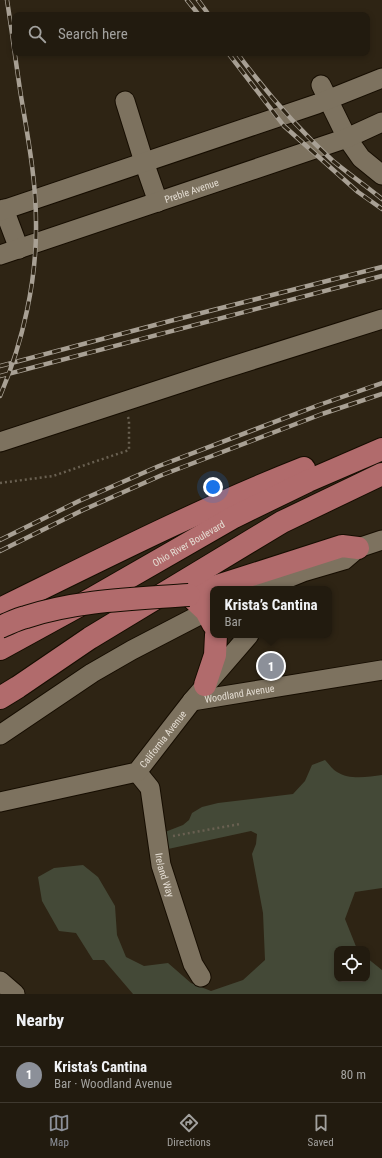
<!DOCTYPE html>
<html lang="en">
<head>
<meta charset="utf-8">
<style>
  :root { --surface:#221b0f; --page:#2e281d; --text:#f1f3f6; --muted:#a2a19e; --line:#3f392f; --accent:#8c9099 }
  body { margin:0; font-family:"Roboto Condensed",sans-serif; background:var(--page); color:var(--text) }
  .controls { position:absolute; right:12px; bottom:12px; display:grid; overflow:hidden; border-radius:8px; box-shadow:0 2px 6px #0003 }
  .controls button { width:36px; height:36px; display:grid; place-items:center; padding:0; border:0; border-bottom:1px solid var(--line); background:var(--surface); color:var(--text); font:20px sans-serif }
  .you { position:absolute; left:213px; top:487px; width:14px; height:14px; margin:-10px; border:3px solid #fff; border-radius:50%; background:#1a73e8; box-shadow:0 0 0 6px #1a73e833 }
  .badge { display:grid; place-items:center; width:26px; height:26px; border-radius:50%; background:var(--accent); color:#fff; font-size:13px; font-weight:700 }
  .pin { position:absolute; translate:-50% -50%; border:2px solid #fff; box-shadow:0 1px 4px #0006 }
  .popup { position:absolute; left:210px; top:586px; width:122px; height:52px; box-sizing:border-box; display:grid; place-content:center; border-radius:8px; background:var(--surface); filter:drop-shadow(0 1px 3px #0005); font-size:13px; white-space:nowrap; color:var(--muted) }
  .popup b { font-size:15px; color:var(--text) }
  .popup::after { content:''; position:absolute; left:50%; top:100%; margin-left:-8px; border:8px solid transparent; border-top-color:var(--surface) }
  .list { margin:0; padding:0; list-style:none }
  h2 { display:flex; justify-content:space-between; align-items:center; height:52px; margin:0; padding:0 16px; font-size:17px }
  h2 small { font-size:13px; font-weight:400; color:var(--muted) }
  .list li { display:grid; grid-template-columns:26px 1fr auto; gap:12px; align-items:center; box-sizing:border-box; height:56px; padding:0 16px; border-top:1px solid var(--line) }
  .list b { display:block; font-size:15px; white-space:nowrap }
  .list p { margin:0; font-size:13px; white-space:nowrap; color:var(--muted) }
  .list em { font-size:13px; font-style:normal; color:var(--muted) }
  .icon { flex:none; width:22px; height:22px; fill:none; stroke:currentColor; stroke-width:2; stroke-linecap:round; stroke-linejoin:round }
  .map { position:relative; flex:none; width:382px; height:994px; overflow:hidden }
  .search { position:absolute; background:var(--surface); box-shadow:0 2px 6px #0003; left:12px; right:12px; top:12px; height:44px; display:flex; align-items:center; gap:10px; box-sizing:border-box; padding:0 14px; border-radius:8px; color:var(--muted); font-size:15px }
  .sheet { height:108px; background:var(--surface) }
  nav { display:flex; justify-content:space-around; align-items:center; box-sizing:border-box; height:56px; border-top:1px solid var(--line); background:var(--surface); font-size:11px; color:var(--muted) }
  nav a { display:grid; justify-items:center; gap:2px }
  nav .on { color:var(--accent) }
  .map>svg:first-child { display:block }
  .green { fill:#444937 }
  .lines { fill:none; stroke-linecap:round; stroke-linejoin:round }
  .minor-casing { stroke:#160d01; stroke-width:21 }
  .highway-casing { stroke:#160d01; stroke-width:24 }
  .path { stroke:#696051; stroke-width:2.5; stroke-dasharray:2 3; stroke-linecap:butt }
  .minor { stroke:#7d725f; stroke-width:19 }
  .highway { stroke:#b16b6c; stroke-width:22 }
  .rail-casing { stroke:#a8a094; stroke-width:4.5 }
  .rail { stroke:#2e2414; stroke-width:3; stroke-dasharray:9; stroke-linecap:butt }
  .highway-bridge-casing { stroke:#160d01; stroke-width:24; stroke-linecap:butt }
  .highway-bridge { stroke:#b16b6c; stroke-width:22 }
  .labels { text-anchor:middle; stroke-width:3; stroke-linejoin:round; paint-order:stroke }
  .street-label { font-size:10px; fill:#e4ddd3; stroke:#2e2414 }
</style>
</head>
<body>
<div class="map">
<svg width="382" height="994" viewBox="0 0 382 994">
  <rect width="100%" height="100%" fill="#2e2414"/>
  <!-- green -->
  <path class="green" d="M325 760C329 764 332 769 337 772 349 780 368 777 382 775V888L355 892 345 919 357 949H337V979H367V958L382 970V994H133L104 960H93L76 933 59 931 42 901 38 877 54 868 83 865 98 877 115 906 117 935 126 957 144 966 168 963 191 983 211 991 243 980 265 960 263 913 252 854 256 844 257 834 251 831 168 849 165 832 183 825 189 820 192 813 202 807 218 803 293 794 305 781 312 765Z"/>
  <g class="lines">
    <defs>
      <g id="minor">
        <path d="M321 85 347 138 361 158 382 175"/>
        <path d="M125 101 144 162 158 202"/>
        <path d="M4 209 19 249"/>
        <path d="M0 211 317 104 382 78"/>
        <path id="s1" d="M0 255 347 138 382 122"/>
        <path d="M0 442 214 372 382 319"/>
        <path d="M261 589 303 572 344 560 358 548 382 540"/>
        <path id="s2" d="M192 701 382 670"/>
        <path d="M0 735 92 673 132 650 213 608"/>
        <path id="s3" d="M137 772 150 788 161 865 193 964 201 977"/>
        <path id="s4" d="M0 802 137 772 192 701 249 635"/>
        <path d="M0 981 15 994"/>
      </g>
      <g id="highway">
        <path d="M0 609C100 560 200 509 304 468"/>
        <path d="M213 624 206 611 189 595 342 546 358 548"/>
        <path id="s5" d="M0 649 93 598 234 517 308 481 382 449"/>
        <path d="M205 685 215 655 216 635"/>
        <path d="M0 698 18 687 90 638 282 522 382 474"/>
      </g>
    </defs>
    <!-- minor casing -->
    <use href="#minor" class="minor-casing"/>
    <!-- highway casing -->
    <use href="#highway" class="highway-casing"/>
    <!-- path -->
    <path class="path" d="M0 483 53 476 129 450V420L128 417
      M173 836 240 824"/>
    <!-- minor -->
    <use href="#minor" class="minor"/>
    <!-- highway -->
    <use href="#highway" class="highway"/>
    <defs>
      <path id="rail" d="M187 0 199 15
        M198 0 209 15
        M228 53 284 126 358 192 382 209
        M237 53C266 92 297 128 333 161 349 174 366 186 382 199
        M0 366 170 321 382 267
        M0 376 382 276
        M0 396C23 342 37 280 36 222 36 180 28 138 21 96 16 64 12 32 7 0
        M0 540 79 501 159 466 319 405 382 383
        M0 551 83 510 162 475 322 414 382 394"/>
    </defs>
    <!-- rail casing -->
    <use href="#rail" class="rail-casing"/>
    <!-- rail -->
    <use href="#rail" class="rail"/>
    <defs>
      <path id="highway-bridge" d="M0 627C8 624 17 619 26 617 78 600 135 599 189 595"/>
    </defs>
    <!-- highway-bridge casing -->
    <use href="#highway-bridge" class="highway-bridge-casing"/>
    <!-- highway-bridge -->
    <use href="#highway-bridge" class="highway-bridge"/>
  </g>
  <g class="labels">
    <!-- street labels -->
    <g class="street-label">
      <text dy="4" stroke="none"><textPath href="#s1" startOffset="202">Preble Avenue</textPath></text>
      <text dy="4" stroke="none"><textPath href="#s5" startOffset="216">Ohio River Boulevard</textPath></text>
      <text dy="4" stroke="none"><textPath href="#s2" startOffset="48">Woodland Avenue</textPath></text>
      <text dy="4" stroke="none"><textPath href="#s4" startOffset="182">California Avenue</textPath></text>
      <text dy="4" stroke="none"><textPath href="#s3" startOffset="109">Ireland Way</textPath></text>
    </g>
  </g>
</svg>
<div class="controls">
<button><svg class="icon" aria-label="locate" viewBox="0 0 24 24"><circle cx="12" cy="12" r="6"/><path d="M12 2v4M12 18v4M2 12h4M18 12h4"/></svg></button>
</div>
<div class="you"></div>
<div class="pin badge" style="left:271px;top:666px">1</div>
<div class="popup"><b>Krista’s Cantina</b>Bar</div>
<div class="search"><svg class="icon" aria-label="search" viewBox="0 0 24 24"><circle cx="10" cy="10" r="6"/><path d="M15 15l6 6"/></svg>Search here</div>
</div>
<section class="sheet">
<h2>Nearby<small></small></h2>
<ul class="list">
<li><span class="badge">1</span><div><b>Krista’s Cantina</b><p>Bar · Woodland Avenue</p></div><em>80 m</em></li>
</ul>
</section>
<nav>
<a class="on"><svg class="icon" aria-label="map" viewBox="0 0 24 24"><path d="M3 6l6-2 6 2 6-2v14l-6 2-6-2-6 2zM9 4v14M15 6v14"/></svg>Map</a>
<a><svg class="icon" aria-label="directions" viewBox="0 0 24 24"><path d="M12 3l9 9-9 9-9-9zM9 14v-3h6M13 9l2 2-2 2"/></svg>Directions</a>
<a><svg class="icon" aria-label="saved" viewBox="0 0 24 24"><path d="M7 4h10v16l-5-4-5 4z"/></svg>Saved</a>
</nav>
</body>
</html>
